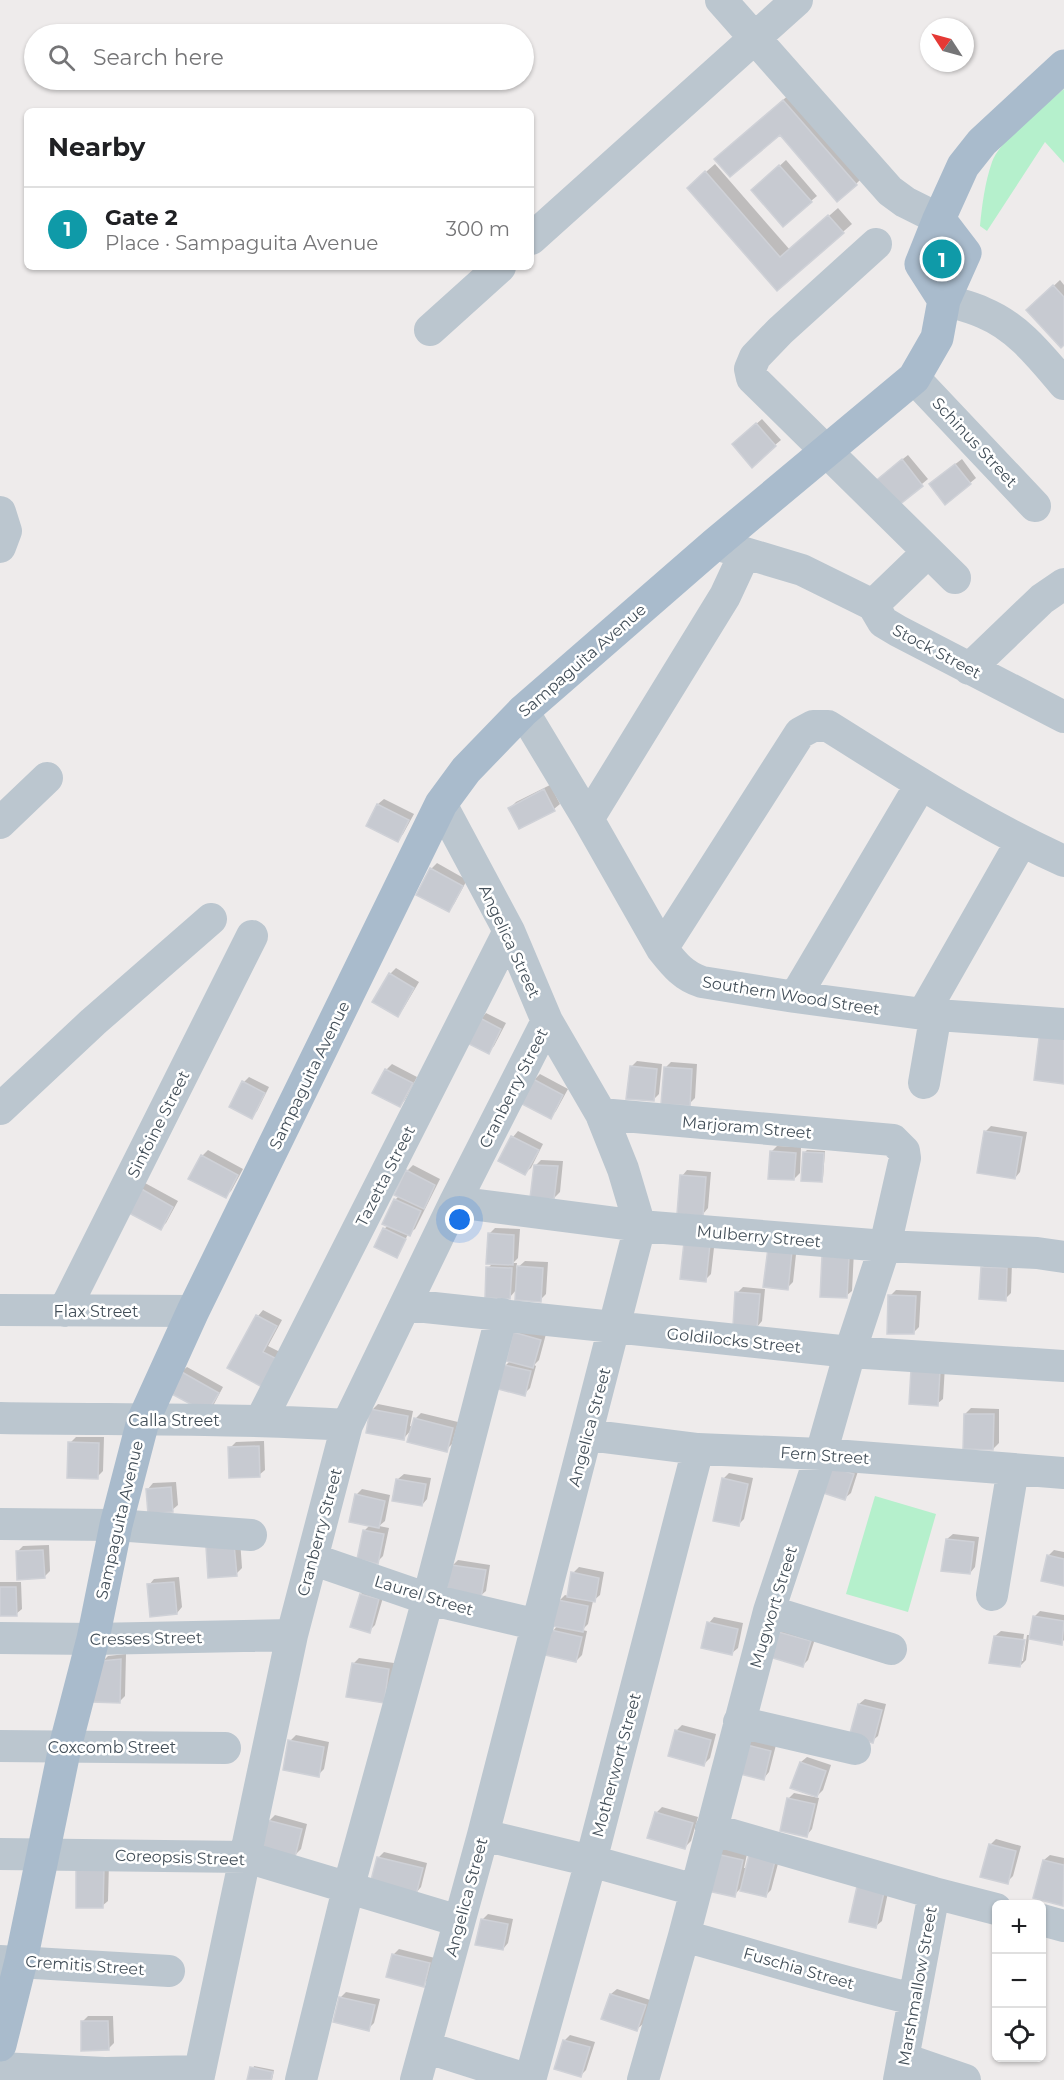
<!DOCTYPE html>
<html lang="en">
<head>
<meta charset="utf-8">
<style>
  :root { --surface:#fff; --page:#f6f6f6; --text:#202124; --muted:#757577; --line:#e0e0e0; --accent:#106de3 }
  body { margin:0; font-family:Montserrat,sans-serif; background:var(--page); color:var(--text) }
  .controls { position:absolute; right:18px; bottom:18px; display:grid; overflow:hidden; border-radius:9px; box-shadow:0 2px 4px #0004 }
  .controls button { width:54px; height:54px; display:grid; place-items:center; padding:0; border:0; border-bottom:2px solid var(--line); background:var(--surface); color:var(--text); font:30px sans-serif }
  .compass { position:absolute; left:920px; top:18px; width:54px; height:54px; border-radius:50%; background:var(--surface); box-shadow:0 2px 4px #0004; rotate:306deg }
  .you { position:absolute; left:460px; top:1220px; width:21px; height:21px; margin:-15px; border:4px solid #fff; border-radius:50%; background:#1a73e8; box-shadow:0 0 0 9px #1a73e833 }
  .badge { display:grid; place-items:center; width:39px; height:39px; border-radius:50%; background:var(--accent); color:#fff; font-size:20px; font-weight:700 }
  .pin { position:absolute; translate:-50% -50%; border:3px solid #fff; box-shadow:0 2px 6px #0006 }
  .list { margin:0; padding:0; list-style:none }
  h2 { display:flex; justify-content:space-between; align-items:center; height:78px; margin:0; padding:0 24px; font-size:26px }
  h2 small { font-size:20px; font-weight:400; color:var(--muted) }
  .list li { display:grid; grid-template-columns:39px 1fr auto; gap:18px; align-items:center; box-sizing:border-box; height:84px; padding:0 24px; border-top:2px solid var(--line) }
  .list b { display:block; font-size:22px; white-space:nowrap }
  .list p { margin:0; font-size:20px; white-space:nowrap; color:var(--muted) }
  .list em { font-size:20px; font-style:normal; color:var(--muted) }
  .icon { flex:none; width:33px; height:33px; fill:none; stroke:currentColor; stroke-width:2; stroke-linecap:round; stroke-linejoin:round }
  .map { position:relative; flex:none; width:1064px; height:2080px; overflow:hidden }
  .search { position:absolute; background:var(--surface); box-shadow:0 2px 4px #0004; left:24px; top:24px; width:510px; height:66px; display:flex; align-items:center; gap:15px; box-sizing:border-box; padding:0 21px; border-radius:33px; color:var(--muted); font-size:22px }
  .panel { position:absolute; background:var(--surface); box-shadow:0 2px 4px #0004; left:24px; top:108px; width:510px; height:162px; border-radius:9px }
  .map>svg:first-child { display:block }
  .green { fill:#b5f0cc }
  .shadow { fill:#0003 }
  .building { fill:#c7cad1; stroke:#cfd1d7; stroke-width:1.5 }
  .lines { fill:none; stroke-linecap:round; stroke-linejoin:round }
  .minor { stroke:#bbc6cf; stroke-width:32 }
  .major { stroke:#a9bbcc; stroke-width:33 }
  .labels { text-anchor:middle; stroke-width:5; stroke-linejoin:round; paint-order:stroke }
  .street-label { font-size:16px; fill:#434f59; stroke:#fff }
</style>
</head>
<body>
<div class="map">
<svg width="1064" height="2080" viewBox="0 0 1064 2080">
  <rect width="100%" height="100%" fill="#eeebeb"/>
  <!-- green -->
  <path class="green" d="M1064 89V163L1045 142 987 231 980 226C982 205 985 182 992 162 1000 139 1045 105 1064 89Z
    M875 1496 936 1514 908 1612 846 1594Z"/>
  <!-- shadow -->
  <path class="shadow" d="M792 92 864 176 856 184 780 132 725 151Z
    M786 160 817 196 811 201 759 185Z
    M715 164 790 250 838 208 852 224 777 289 698 179Z
    M950 249V264L938 266V251Z
    M1060 280 1064 285V343L1028 310Z
    M762 419 781 440 775 445 739 439Z
    M908 455 928 479 894 507 880 477Z
    M962 459 976 478 970 483 937 478Z
    M550 785 560 804 554 809 510 808 516 802Z
    M384 799 414 814 403 834 398 840 368 825 378 804Z
    M437 863 467 880 454 904 449 910 431 869Z
    M396 968 419 982 403 1009 397 1015 390 974Z
    M486 1013 506 1023 494 1046 488 1052 481 1019Z
    M637 1061 662 1064 659 1094 653 1100 631 1067Z
    M671 1062 697 1064 695 1098 689 1104 665 1068Z
    M392 1064 417 1077 405 1100 400 1105 386 1070Z
    M540 1074 568 1089 556 1111 550 1117 534 1080Z
    M249 1077 269 1087 257 1111 251 1117 244 1082Z
    M991 1126 1027 1132 1020 1172 1015 1178 985 1132Z
    M518 1131 543 1144 531 1168 525 1173 500 1160 513 1137Z
    M777 1146 801 1147 800 1173 794 1179 771 1152Z
    M208 1150 243 1169 231 1191 225 1196 202 1156Z
    M807 1150 825 1151 823 1178 821 1181 804 1153Z
    M541 1160 563 1161 560 1192 554 1198 535 1166Z
    M413 1165 440 1179 415 1229 408 1234 399 1253 384 1229 389 1225 395 1200 399 1196 407 1171Z
    M687 1170 711 1172 708 1208 703 1214 682 1176Z
    M145 1183 178 1201 166 1223 160 1228 127 1211Z
    M495 1228 520 1229 518 1258 513 1263H517L516 1269 525 1261 548 1262 546 1294 540 1300 517 1289 510 1297 488 1268 493 1263 489 1234Z
    M691 1237 715 1239 711 1274 705 1280Z
    M797 1245 793 1282 787 1288 765 1286Z
    M854 1251 852 1291 846 1296 822 1295Z
    M988 1262 1012 1263 1011 1293 1005 1299 982 1268Z
    M743 1287 765 1289 762 1321 757 1327 737 1293Z
    M896 1290 921 1291 919 1327 913 1333 890 1296Z
    M263 1310 282 1320 268 1346 282 1353 268 1379 230 1367 258 1316Z
    M520 1327 546 1334 539 1360 534 1365 536 1366 530 1388 524 1394 500 1388 506 1365 511 1360 515 1333Z
    M945 1366 943 1399 937 1404 912 1370Z
    M187 1367 223 1387 213 1406 181 1372Z
    M378 1404 413 1411 410 1426 413 1427 415 1419 421 1413 458 1422 452 1444 446 1450 412 1429 404 1438 372 1410Z
    M971 1408 999 1409V1443L993 1449 965 1414Z
    M76 1437H104L103 1471 97 1477 70 1443Z
    M264 1441 265 1470 259 1475 230 1448 236 1442Z
    M824 1465 859 1468 851 1493 845 1498Z
    M729 1473 753 1478 744 1519 738 1525 723 1479Z
    M404 1474 431 1478 427 1499 422 1505 394 1500 398 1479Z
    M176 1482 178 1505 172 1510 148 1489 153 1483Z
    M362 1489 390 1495 385 1521 379 1526 389 1528 383 1556 377 1562 359 1558 365 1530 370 1525 356 1495Z
    M953 1534 979 1537 975 1567 970 1573 947 1539Z
    M240 1539 242 1568 236 1574 209 1576Z
    M49 1545 50 1571 44 1577 17 1552 23 1546Z
    M1054 1550 1064 1552V1584L1048 1556Z
    M458 1560 490 1565 486 1591 480 1596 453 1565Z
    M579 1567 604 1572 600 1595 593 1601 588 1624 582 1630 587 1631 582 1655 576 1661 553 1631 558 1625 559 1601 565 1595 568 1596 573 1573Z
    M179 1577 182 1607 177 1613 149 1585 154 1579Z
    M0 1582H21L22 1609 16 1614H0Z
    M367 1589 384 1594 375 1625 369 1631 361 1594Z
    M1040 1611 1064 1615V1640L1061 1643 1029 1638 1026 1660 1020 1666 995 1636 1001 1631 1024 1634 1020 1661H1023L1027 1635H1031L1034 1617Z
    M714 1617 743 1623 738 1648 732 1653 709 1623Z
    M778 1625 816 1636 808 1660 802 1666 765 1654Z
    M126 1654 125 1696 119 1702 102 1662 108 1656Z
    M359 1658 394 1663 389 1696 383 1702 353 1664Z
    M865 1699 886 1704 878 1736 872 1741 859 1704Z
    M682 1725 716 1734 710 1758 704 1764 676 1731Z
    M296 1735 329 1742 324 1769 318 1775 290 1741Z
    M750 1739 776 1745 769 1772 764 1778 738 1772Z
    M807 1757 831 1765 823 1790 817 1796 801 1762Z
    M794 1793 819 1798 812 1829 807 1835 788 1799Z
    M662 1807 698 1817 691 1841 685 1847 656 1813Z
    M275 1815 307 1824 301 1849 295 1855 269 1821Z
    M996 1839 1021 1846 1013 1876 1007 1882 990 1845Z
    M719 1848 747 1854 744 1868H747L780 1856 771 1890 765 1896 740 1889 734 1895Z
    M384 1852 427 1863 421 1887 416 1893 378 1858Z
    M1050 1855 1064 1858 1063 1904 1044 1860Z
    M109 1862 108 1901 102 1906H78Z
    M866 1877 890 1883 882 1921 876 1926Z
    M488 1914 513 1919 508 1943 503 1949 482 1920Z
    M399 1949 435 1958 429 1979 423 1985 393 1955Z
    M617 1989 650 2000 643 2024 637 2029 611 1994Z
    M346 1992 380 1999 374 2023 368 2029 335 2021 341 1997Z
    M88 2016H113L114 2043 108 2049 82 2022Z
    M570 2035 595 2042 586 2070 580 2076 565 2040Z
    M254 2066 274 2070 272 2080H249Z"/>
  <!-- building -->
  <path class="building" d="M783 100 857 185 837 202 780 135 730 177 714 159Z
    M779 165 812 202 783 227 751 190Z
    M705 171 780 257 828 215 844 233 777 291 687 188Z
    M1053 285 1064 297V345L1061 348 1026 310Z
    M756 423 776 446 752 468 732 444Z
    M902 459 923 486 894 509 873 483Z
    M955 464 971 484 945 505 929 484Z
    M544 789 555 811 519 829 508 808Z
    M377 804 409 820 398 842 366 826Z
    M430 868 463 886 449 912 416 895Z
    M389 973 414 988 398 1017 372 1002Z
    M480 1018 501 1029 489 1054 467 1043Z
    M1040 1030 1064 1032V1084L1034 1080Z
    M630 1066 657 1069 654 1101 626 1099Z
    M664 1067 692 1069 690 1106 661 1104Z
    M385 1069 413 1083 400 1107 372 1093Z
    M533 1079 563 1095 551 1119 520 1103Z
    M242 1081 265 1093 252 1119 229 1107Z
    M984 1131 1022 1137 1015 1179 977 1173Z
    M511 1136 539 1150 525 1175 498 1161Z
    M770 1151 796 1153 794 1180 768 1179Z
    M803 1152 824 1153 822 1182 801 1181Z
    M201 1155 238 1175 226 1198 188 1179Z
    M534 1165 558 1166 554 1199 530 1198Z
    M406 1170 435 1185 424 1209 394 1195Z
    M680 1175 706 1177 703 1216 677 1214Z
    M138 1187 173 1207 161 1230 125 1211Z
    M394 1199 421 1211 410 1236 382 1224Z
    M383 1228 406 1239 397 1258 374 1247Z
    M488 1233 514 1235 513 1265 486 1264Z
    M684 1242 710 1244 706 1282 680 1279Z
    M768 1248 792 1251 788 1290 763 1287Z
    M822 1256 849 1257 847 1298 820 1297Z
    M517 1266 543 1268 541 1302 515 1300Z
    M486 1267 512 1268 510 1299 485 1298Z
    M981 1267 1007 1268 1006 1301 979 1299Z
    M735 1292 760 1294 757 1328 733 1326Z
    M888 1295 916 1296 914 1334H887Z
    M256 1315 277 1326 263 1352 277 1359 262 1387 227 1368Z
    M513 1332 541 1340 533 1368 506 1361Z
    M504 1365 531 1371 525 1396 498 1389Z
    M911 1369 940 1371 938 1406 909 1404Z
    M180 1371 219 1393 207 1413 168 1392Z
    M370 1409 408 1416 404 1440 366 1433Z
    M964 1414H994L993 1450 963 1449Z
    M414 1418 453 1428 447 1452 407 1442Z
    M68 1442 99 1443 98 1479 67 1478Z
    M259 1446 260 1477 229 1478 228 1447Z
    M822 1464 854 1474 845 1500 814 1490Z
    M722 1478 748 1484 739 1526 713 1521Z
    M396 1479 426 1484 422 1506 392 1501Z
    M171 1487 173 1512 148 1514 146 1489Z
    M355 1494 385 1501 379 1528 349 1522Z
    M363 1530 384 1534 378 1564 357 1559Z
    M946 1539 974 1542 970 1574 941 1571Z
    M234 1544 237 1576 208 1578 206 1547Z
    M43 1550 45 1578 17 1580 16 1551Z
    M1047 1555 1064 1559V1586L1041 1581Z
    M451 1565 486 1570 481 1598 446 1592Z
    M571 1572 599 1578 595 1602 567 1597Z
    M174 1582 177 1614 150 1617 147 1584Z
    M0 1587H16L17 1616H0Z
    M360 1594 379 1599 370 1633 350 1627Z
    M558 1600 588 1606 583 1632 552 1626Z
    M1033 1616 1064 1621 1062 1645 1029 1639Z
    M707 1622 738 1629 732 1655 701 1648Z
    M551 1630 582 1637 576 1662 545 1655Z
    M771 1630 811 1641 803 1667 763 1655Z
    M994 1636 1025 1640 1020 1667 989 1663Z
    M121 1659 120 1703 92 1702 101 1661Z
    M352 1663 389 1669 384 1703 346 1697Z
    M858 1704 882 1710 873 1743 849 1737Z
    M675 1730 711 1740 704 1766 668 1756Z
    M288 1740 324 1747 319 1777 283 1770Z
    M743 1744 771 1751 764 1780 736 1773Z
    M800 1762 826 1771 817 1797 790 1788Z
    M787 1798 815 1804 807 1837 780 1831Z
    M655 1812 693 1823 685 1849 647 1838Z
    M267 1820 302 1829 295 1857 260 1848Z
    M989 1844 1016 1851 1008 1884 980 1877Z
    M712 1853 743 1860 735 1897 703 1890Z
    M749 1855 775 1861 766 1897 740 1891Z
    M377 1857 423 1868 416 1895 370 1884Z
    M1043 1860 1064 1865 1063 1906 1033 1898Z
    M76 1867 104 1868 103 1908H76Z
    M858 1882 885 1888 876 1928 849 1922Z
    M481 1919 508 1924 503 1950 475 1945Z
    M392 1954 430 1963 424 1987 386 1977Z
    M610 1994 646 2005 637 2031 601 2019Z
    M339 1997 375 2005 369 2031 333 2022Z
    M81 2021H108L109 2050 81 2051Z
    M563 2040 590 2047 581 2077 554 2069Z
    M250 2067 273 2072 271 2080H247Z"/>
  <g class="lines">
    <!-- minor -->
    <path class="minor" d="M721 0 890 191 905 202 939 219
      M531 239 797 0
      M876 244 780 331 755 357 750 369 752 378 955 578
      M944 300C957 304 972 307 984 313 1018 327 1041 357 1064 384
      M430 330 500 267
      M914 378 1035 506
      M0 512 6 531 0 547
      M715 544 802 570 873 605 883 622 898 631 1064 717
      M873 605 928 552
      M969 669 1042 599 1064 584
      M523 711 588 819 662 949C674 964 683 976 702 982L795 997 923 1014 1064 1024
      M588 819 725 596 745 553
      M0 823 47 778
      M662 949 800 733 813 726H828C905 774 981 824 1064 861
      M795 997 921 784
      M923 1014 1021 842
      M924 1083 936 1013
      M0 1109 93 1022 211 919
      M601 1114 893 1140 904 1151 905 1158 885 1246 850 1352 821 1454 769 1611 684 1936 643 2080
      M455 1202 640 1226 885 1246 1037 1253 1064 1257
      M406 1305 850 1352 1064 1366
      M0 1310 193 1311
      M64 1311 252 936
      M0 1418C116 1420 232 1418 347 1425
      M261 1420 509 931
      M587 1435 698 1449 821 1454 1064 1473
      M0 1524 116 1525 251 1535
      M312 1559 428 1599 538 1625
      M992 1595 1013 1469
      M769 1611 891 1649
      M0 1638 93 1639 292 1635
      M739 1722 855 1749
      M0 1746 225 1748
      M711 1829 934 1893 996 1909
      M483 1835 591 1861 695 1890
      M0 1854 246 1857 459 1921
      M1042 1920 1064 1926
      M684 1936C761 1957 837 1981 914 1999
      M0 1961 169 1971
      M425 2047 529 2080
      M904 2059 965 2080
      M0 2068 105 2073 200 2071
      M198 2080 292 1635 347 1425 455 1202 547 1021
      M301 2080 348 1889 428 1599 502 1314
      M416 2080 483 1835 640 1226 623 1169 601 1114 547 1021 509 931 441 804
      M530 2080 591 1861 698 1449
      M899 2080 934 1893"/>
    <!-- major -->
    <path class="major" d="M944 300 921 264 939 219 963 166 982 142 1064 66
      M0 2045 21 1961 65 1747 93 1639 116 1525 143 1421 193 1311 441 804 466 770 523 711 715 544 914 378 937 338 944 300 965 253 939 219"/>
  </g>
  <g class="labels">
    <!-- street labels -->
    <g class="street-label">
      <text transform="translate(975 442) rotate(47)" y="6">Schinus Street</text>
      <text transform="translate(937 651) rotate(28)" y="6">Stock Street</text>
      <text transform="translate(582 660) rotate(-41)" y="6">Sampaguita Avenue</text>
      <text transform="translate(510 941) rotate(65)" y="6">Angelica Street</text>
      <text transform="translate(791 995) rotate(9)" y="6">Southern Wood Street</text>
      <text transform="translate(309 1075) rotate(-64)" y="6">Sampaguita Avenue</text>
      <text transform="translate(513 1088) rotate(-63)" y="6">Cranberry Street</text>
      <text transform="translate(158 1124) rotate(-63)" y="6">Sinfoine Street</text>
      <text transform="translate(747 1127) rotate(5)" y="6">Marjoram Street</text>
      <text transform="translate(385 1176) rotate(-63)" y="6">Tazetta Street</text>
      <text transform="translate(759 1236) rotate(5)" y="6">Mulberry Street</text>
      <text x="96" y="1317">Flax Street</text>
      <text transform="translate(734 1340) rotate(6)" y="6">Goldilocks Street</text>
      <text x="174" y="1426">Calla Street</text>
      <text transform="translate(589 1427) rotate(-75)" y="6">Angelica Street</text>
      <text transform="translate(825 1455) rotate(4)" y="6">Fern Street</text>
      <text transform="translate(119 1520) rotate(-77)" y="6">Sampaguita Avenue</text>
      <text transform="translate(319 1532) rotate(-75)" y="6">Cranberry Street</text>
      <text transform="translate(424 1595) rotate(17)" y="6">Laurel Street</text>
      <text transform="translate(773 1607) rotate(-73)" y="6">Mugwort Street</text>
      <text transform="translate(146 1638) rotate(-1)" y="6">Cresses Street</text>
      <text x="112" y="1753">Coxcomb Street</text>
      <text transform="translate(616 1765) rotate(-75)" y="6">Motherwort Street</text>
      <text transform="translate(180 1857) rotate(2)" y="6">Coreopsis Street</text>
      <text transform="translate(466 1897) rotate(-75)" y="6">Angelica Street</text>
      <text transform="translate(85 1965) rotate(4)" y="6">Cremitis Street</text>
      <text transform="translate(799 1968) rotate(16)" y="6">Fuschia Street</text>
      <text transform="translate(917 1986) rotate(-80)" y="6">Marshmallow Street</text>
    </g>
  </g>
</svg>
<div class="controls">
<button>+</button>
<button>−</button>
<button><svg class="icon" aria-label="locate" viewBox="0 0 24 24"><circle cx="12" cy="12" r="6"/><path d="M12 2v4M12 18v4M2 12h4M18 12h4"/></svg></button>
</div>
<svg class="compass" viewBox="-18 -18 36 36"><path d="M0-13l5 13h-10z" fill="#e53935"/><path d="M0 13l5-13h-10z" fill="#757577"/></svg>
<div class="you"></div>
<div class="pin badge" style="left:942px;top:259px;background:#0f9aa8">1</div>
<div class="search"><svg class="icon" aria-label="search" viewBox="0 0 24 24"><circle cx="10" cy="10" r="6"/><path d="M15 15l6 6"/></svg>Search here</div>
<section class="panel">
<h2>Nearby<small></small></h2>
<ul class="list">
<li><span class="badge" style="background:#0f9aa8">1</span><div><b>Gate 2</b><p>Place · Sampaguita Avenue</p></div><em>300 m</em></li>
</ul>
</section>
</div>
</body>
</html>
